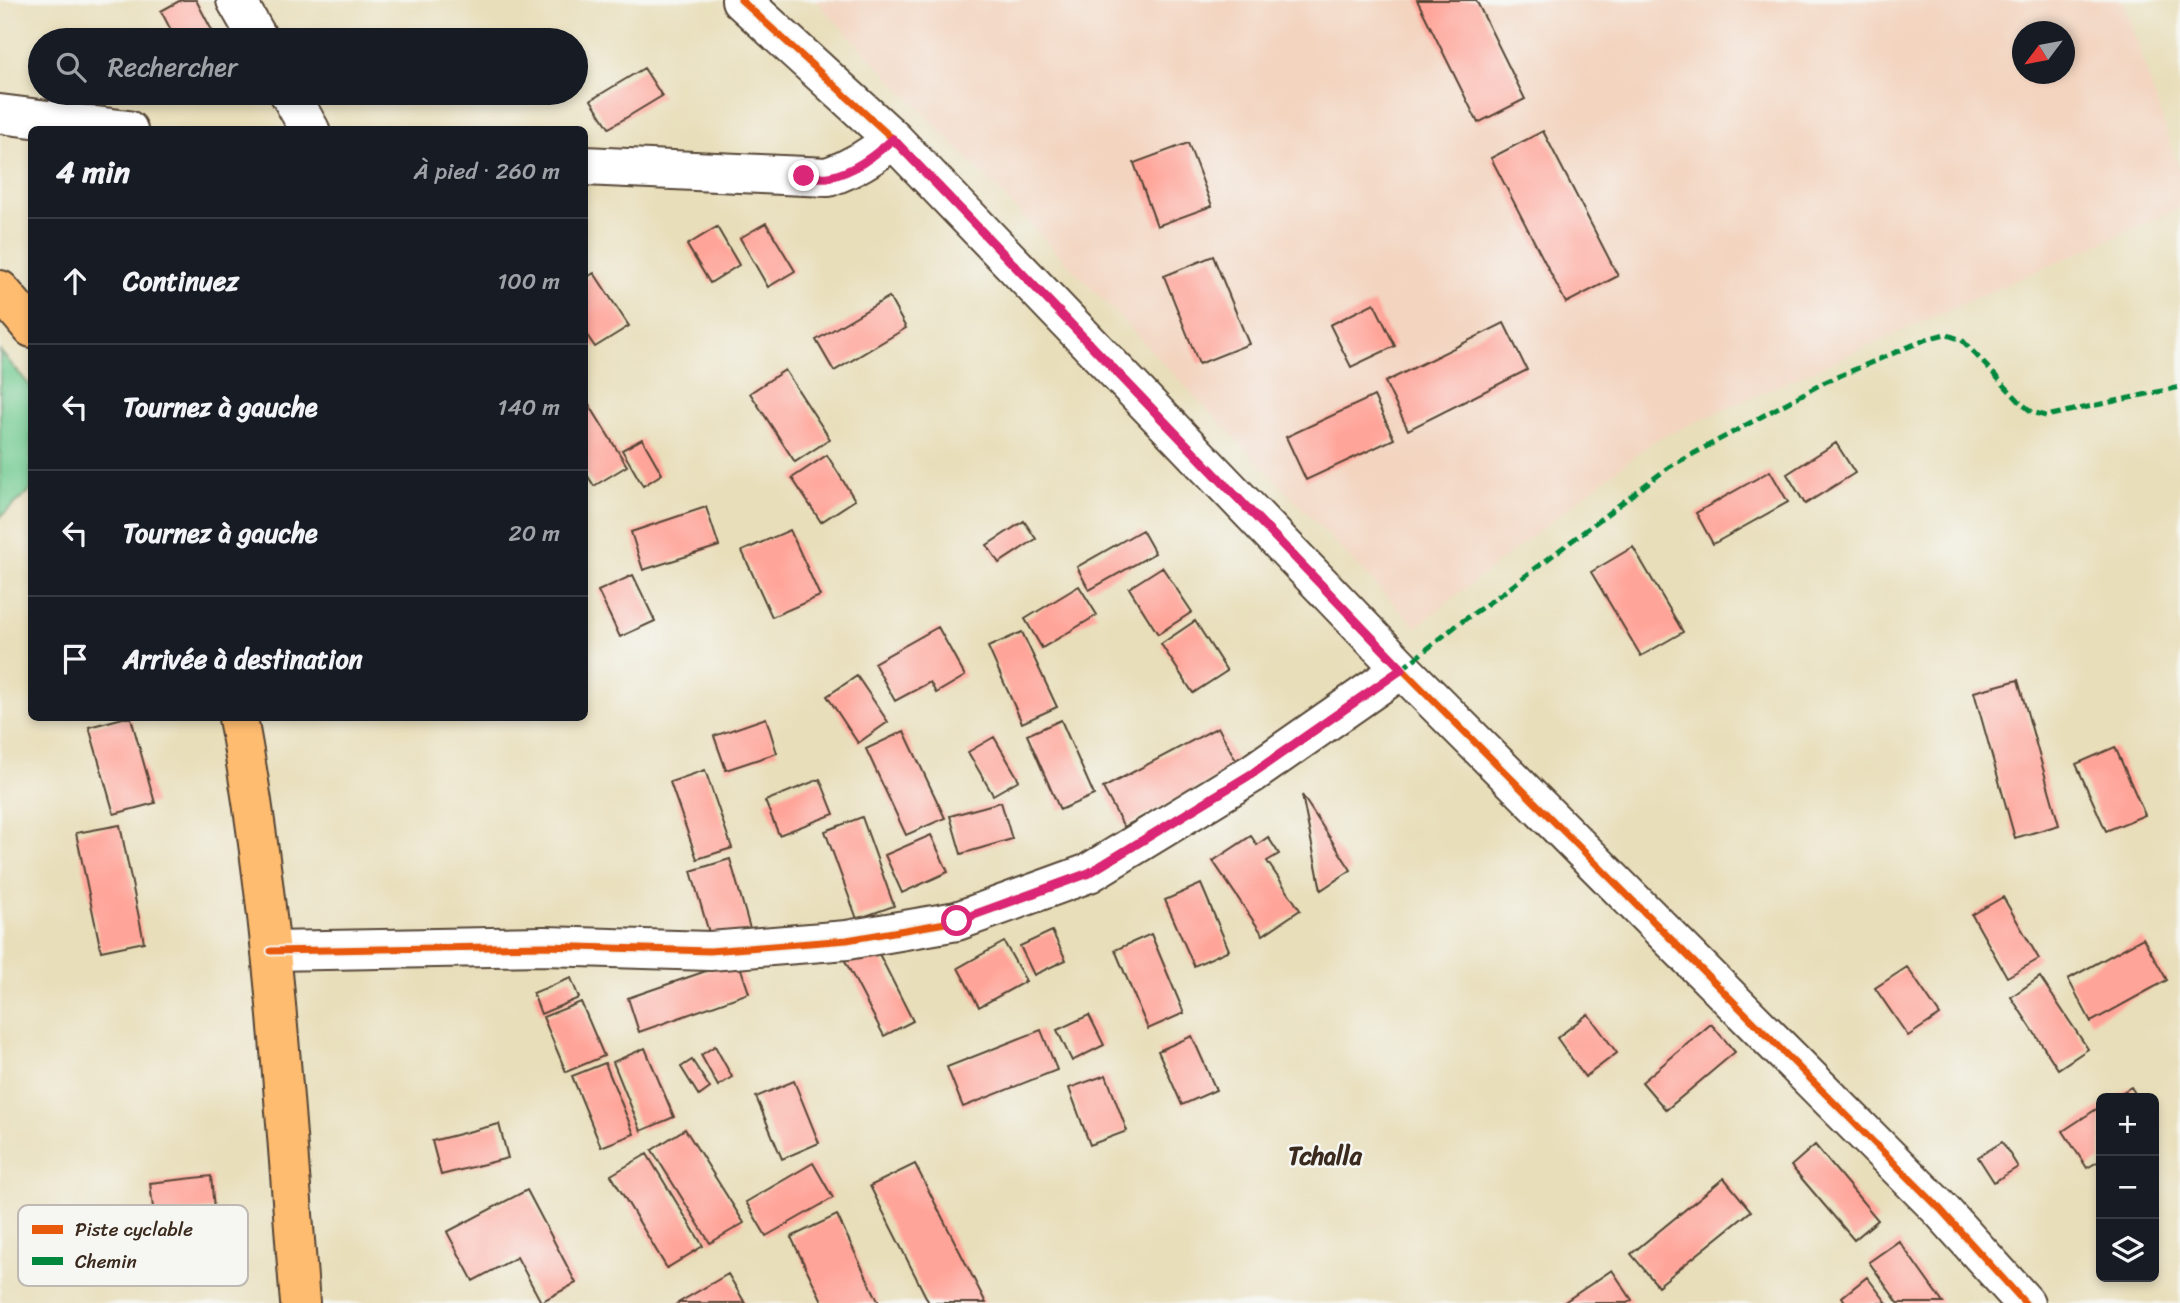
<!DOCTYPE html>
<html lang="fr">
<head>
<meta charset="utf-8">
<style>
  :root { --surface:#171b24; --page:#242831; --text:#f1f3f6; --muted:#9ea1a6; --line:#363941 }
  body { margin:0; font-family:Sriracha,sans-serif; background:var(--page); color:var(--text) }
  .controls { position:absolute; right:21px; bottom:21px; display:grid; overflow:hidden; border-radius:10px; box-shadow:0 4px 10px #0003 }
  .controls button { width:63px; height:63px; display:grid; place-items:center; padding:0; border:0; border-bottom:2px solid var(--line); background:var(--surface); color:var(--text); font:35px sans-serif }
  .compass { position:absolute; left:2012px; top:21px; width:63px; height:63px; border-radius:50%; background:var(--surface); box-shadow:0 4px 10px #0003; rotate:238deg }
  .stop { position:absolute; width:21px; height:21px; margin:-16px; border:5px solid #db2777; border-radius:50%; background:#fff }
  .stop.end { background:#db2777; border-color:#fff; box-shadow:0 2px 7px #0008 }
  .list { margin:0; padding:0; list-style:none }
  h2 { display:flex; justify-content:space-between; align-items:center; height:91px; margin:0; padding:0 28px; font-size:30px }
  h2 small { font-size:23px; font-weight:400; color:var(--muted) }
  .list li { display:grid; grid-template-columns:46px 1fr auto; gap:21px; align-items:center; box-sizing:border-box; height:126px; padding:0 28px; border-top:2px solid var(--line) }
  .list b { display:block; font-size:26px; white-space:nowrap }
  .list em { font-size:23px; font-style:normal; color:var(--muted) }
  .icon { flex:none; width:38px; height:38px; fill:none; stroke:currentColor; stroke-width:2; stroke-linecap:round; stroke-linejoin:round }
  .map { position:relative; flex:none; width:2180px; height:1303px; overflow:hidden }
  .search { position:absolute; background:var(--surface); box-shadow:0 4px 10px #0003; left:28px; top:28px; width:560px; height:77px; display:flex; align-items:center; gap:18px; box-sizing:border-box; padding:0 24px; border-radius:38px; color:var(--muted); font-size:26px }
  .panel { position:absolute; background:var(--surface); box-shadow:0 4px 10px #0003; left:28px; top:126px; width:560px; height:595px; border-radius:10px }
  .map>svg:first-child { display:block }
  .built { fill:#f3d4bf; fill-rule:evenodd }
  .green { fill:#71ca90; stroke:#567a57; stroke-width:2 }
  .building { fill:#ffa499 }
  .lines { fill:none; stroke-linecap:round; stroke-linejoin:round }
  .minor-casing { stroke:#554535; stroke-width:42 }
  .major-casing { stroke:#554535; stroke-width:42 }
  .minor { stroke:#fff; stroke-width:38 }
  .major { stroke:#febc70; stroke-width:38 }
  .quiet { stroke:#00873e; stroke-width:5; stroke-dasharray:10 5; stroke-linecap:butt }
  .cycleway-casing { stroke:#f6f6f2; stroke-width:11 }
  .cycleway { stroke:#e8590c; stroke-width:7 }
  .route { stroke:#db2777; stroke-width:9 }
  .labels { text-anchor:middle; stroke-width:5; stroke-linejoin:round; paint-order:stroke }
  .neighbourhood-label { font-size:24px; font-weight:bold; fill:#3b2a1e; stroke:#f6f6f2 }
  .key { fill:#f6f6f2; stroke:#beb9b2; stroke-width:2 }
  .key-label { font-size:19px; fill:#3b2a1e }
</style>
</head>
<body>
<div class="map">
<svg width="2180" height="1303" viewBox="0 0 2180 1303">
  <rect width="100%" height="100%" fill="#f6f6f2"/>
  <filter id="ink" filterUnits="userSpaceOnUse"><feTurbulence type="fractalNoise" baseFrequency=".0143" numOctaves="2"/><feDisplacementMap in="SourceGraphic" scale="14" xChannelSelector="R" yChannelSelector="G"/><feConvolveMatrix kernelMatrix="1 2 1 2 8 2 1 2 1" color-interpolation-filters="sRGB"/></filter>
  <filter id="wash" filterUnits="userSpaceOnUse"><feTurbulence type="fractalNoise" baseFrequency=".00686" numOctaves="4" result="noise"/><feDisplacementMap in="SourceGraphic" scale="28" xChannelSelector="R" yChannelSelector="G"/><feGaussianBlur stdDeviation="1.57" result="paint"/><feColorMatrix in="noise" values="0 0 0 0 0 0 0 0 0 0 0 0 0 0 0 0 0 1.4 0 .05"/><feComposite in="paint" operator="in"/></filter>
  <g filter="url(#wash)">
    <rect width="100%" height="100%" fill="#e8deba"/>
    <!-- built -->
    <path class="built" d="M815 0H2123L2180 173V208L1655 440 1416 627ZM2022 32H2064V74H2022Z"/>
    <!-- green -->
    <path class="green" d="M0 351 32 388 31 490 0 517Z"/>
    <g id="blocks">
      <!-- building -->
      <path class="building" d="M181 0H196L217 40H176L161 11Z
        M1417 0H1476L1525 99 1478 123Z
        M644 68 662 96 609 128 591 100Z
        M1543 131 1618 276 1566 303 1491 158Z
        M1188 143 1212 206 1157 226 1134 163Z
        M766 223 795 271 768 287 740 238Z
        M717 227 739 265 710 283 687 245Z
        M1213 256 1249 344 1199 364 1164 276Z
        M594 273 629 326 595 347 584 331V279Z
        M889 297 906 328 834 371 816 340Z
        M1374 303 1395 346 1351 367 1330 325Z
        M1504 323 1527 370 1408 430 1385 382Z
        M785 370 830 439 795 462 750 393Z
        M1374 396 1394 439 1306 480 1286 437Z
        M587 401 627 466 594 486 584 470V403Z
        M642 439 662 474 643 486 622 450Z
        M1836 443 1855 473 1805 504 1787 474Z
        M827 455 855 500 821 522 792 478Z
        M1770 471 1788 502 1713 544 1696 513Z
        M706 507 719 546 643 570 631 532Z
        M1024 521 1036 539 999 563 987 545Z
        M790 530 820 596 772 617 742 551Z
        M1142 530 1155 553 1089 590 1077 567Z
        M1633 547 1683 632 1641 656 1591 572Z
        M1162 567 1192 612 1158 634 1129 588Z
        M633 575 655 621 620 637 598 591Z
        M1079 586 1097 615 1042 648 1025 619Z
        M1195 621 1227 671 1193 693 1161 644Z
        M938 627 965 676 936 693 930 682 895 701 874 663Z
        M1022 632 1057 707 1022 723 988 647Z
        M857 676 888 722 858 743 827 696Z
        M2018 680 2059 825 2015 838 1974 692Z
        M123 718H131L155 803 114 814 89 727Z
        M766 718 777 753 726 770 714 736Z
        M1061 720 1094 795 1060 810 1027 735Z
        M1218 727 1239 766 1124 827 1103 788Z
        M904 731 945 818 906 835 866 749Z
        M994 737 1019 780 993 795 968 752Z
        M2115 747 2145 815 2106 831 2076 764Z
        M705 770 732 848 697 859 670 782Z
        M820 779 834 814 779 835 765 801Z
        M1302 795 1351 870 1321 890Z
        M1001 802 1012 839 961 854 950 816Z
        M862 817 894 906 857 919 825 831Z
        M120 825 144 942 101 951 76 833Z
        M931 835 948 872 902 893 885 855Z
        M1251 836 1257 845 1268 837 1279 854 1267 861 1300 910 1263 935 1213 861Z
        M730 859 751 932 712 943 691 871Z
        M1201 884 1229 950 1194 966 1165 900Z
        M2003 897 2039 959 2007 977 1972 915Z
        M1052 931 1066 960 1034 975 1020 946Z
        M1151 934 1184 1013 1148 1029 1115 950Z
        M2143 938 2167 980 2091 1022 2068 979Z
        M873 942 913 1021 884 1036 843 957Z
        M1004 942 1026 981 979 1007 958 968Z
        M738 960 749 993 639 1032 628 998Z
        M1907 967 1940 1015 1908 1036 1875 988Z
        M2040 977 2088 1049 2058 1069 2011 997Z
        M571 978 579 998 541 1014 533 993Z
        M581 1002 604 1056 566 1072 543 1017Z
        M1588 1014 1617 1053 1585 1077 1557 1038Z
        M1089 1015 1104 1045 1072 1061 1057 1030Z
        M1711 1024 1735 1052 1666 1110 1642 1082Z
        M1041 1030 1057 1070 963 1107 947 1067Z
        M1192 1036 1216 1090 1182 1105 1158 1051Z
        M715 1046 732 1077 718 1086 701 1055Z
        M645 1048 674 1117 641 1131 613 1062Z
        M692 1060 710 1088 699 1096 681 1067Z
        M605 1063 634 1134 601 1147 572 1076Z
        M1106 1075 1127 1131 1090 1145 1069 1088Z
        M794 1081 819 1143 782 1159 756 1097Z
        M2131 1087 2138 1098H2113Z
        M2101 1106V1160L2087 1168 2063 1131Z
        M499 1124 508 1158 441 1175 432 1141Z
        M685 1129 744 1223 710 1243 652 1150Z
        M2002 1142 2018 1167 1994 1182 1978 1157Z
        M1815 1145 1878 1220 1854 1240 1791 1166Z
        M647 1154 703 1246 667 1268 611 1175Z
        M813 1163 833 1198 766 1236 746 1202Z
        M915 1164 986 1303H929L870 1186Z
        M211 1176 214 1209 154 1216 150 1183Z
        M1724 1178 1751 1211 1658 1286 1631 1254Z
        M527 1190 576 1283 541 1302 517 1257 473 1281 447 1232Z
        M837 1215 879 1303H823L791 1237Z
        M1899 1241 1943 1303H1898L1869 1262Z
        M1612 1270 1632 1300 1627 1303H1563Z
        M728 1274 745 1303H678Z
        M1867 1277 1887 1303H1846L1842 1297Z"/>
    </g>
  </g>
  <g filter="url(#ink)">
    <use href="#blocks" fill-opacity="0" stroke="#554535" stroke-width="2"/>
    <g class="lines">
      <defs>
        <path id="minor" d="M236 0 259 40
          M741 0 893 139 1402 669 1941 1210 2025 1303
          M289 93 310 130
          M0 114 128 130
          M584 166 828 177C853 168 872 157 893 139
          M271 951 545 946 710 951 847 940 957 921 1089 873 1253 773 1402 669"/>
        <path id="major" d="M0 290 32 328
          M238 718C274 910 284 1108 300 1303"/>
      </defs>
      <!-- minor casing -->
      <use href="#minor" class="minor-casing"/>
      <!-- major casing -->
      <use href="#major" class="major-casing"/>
      <!-- minor -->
      <use href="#minor" class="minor"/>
      <!-- major -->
      <use href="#major" class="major"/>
      <!-- quiet -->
      <path class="quiet" d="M1402 669 1457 625 1511 587 1669 467 1825 382 1927 339 1945 334 1962 340 2020 402 2032 412 2046 416 2180 387"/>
      <defs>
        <path id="cycleway" d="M741 0 893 139 1402 669 1941 1210 2025 1303
          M271 951 545 946 710 951 847 940 957 921 1089 873 1253 773 1402 669"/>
      </defs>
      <!-- cycleway casing -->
      <use href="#cycleway" class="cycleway-casing"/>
      <!-- cycleway -->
      <use href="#cycleway" class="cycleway"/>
    </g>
  </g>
  <g class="lines" filter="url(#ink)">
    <!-- route -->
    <path class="route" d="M804 176C812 176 821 178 828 177 853 173 875 155 893 139L1402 669 1253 773 1089 873 957 921"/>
  </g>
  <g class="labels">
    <!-- neighbourhood labels -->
    <g class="neighbourhood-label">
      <text x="1325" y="1164">Tchalla</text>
    </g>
  </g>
  <!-- legend -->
  <rect x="18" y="1205" width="230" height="81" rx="10" class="key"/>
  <rect x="32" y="1225" width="31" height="9" fill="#e8590c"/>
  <rect x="32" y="1257" width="31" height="8" fill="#00873e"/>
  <g class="key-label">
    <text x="75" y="1236">Piste cyclable</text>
    <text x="75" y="1268">Chemin</text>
  </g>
</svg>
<div class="controls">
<button>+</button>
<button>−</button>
<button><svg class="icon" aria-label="layers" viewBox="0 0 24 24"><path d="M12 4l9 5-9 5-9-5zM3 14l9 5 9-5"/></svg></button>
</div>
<svg class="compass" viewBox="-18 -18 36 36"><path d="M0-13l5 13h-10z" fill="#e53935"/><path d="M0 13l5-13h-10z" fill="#9ea1a6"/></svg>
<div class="stop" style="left:957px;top:921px"></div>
<div class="stop end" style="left:804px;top:176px"></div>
<div class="search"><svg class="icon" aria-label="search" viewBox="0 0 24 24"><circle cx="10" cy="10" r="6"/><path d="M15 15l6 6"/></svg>Rechercher</div>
<section class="panel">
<h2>4 min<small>À pied · 260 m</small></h2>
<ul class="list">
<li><svg class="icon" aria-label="ahead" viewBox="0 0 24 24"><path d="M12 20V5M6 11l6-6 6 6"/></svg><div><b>Continuez</b></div><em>100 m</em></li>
<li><svg class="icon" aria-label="left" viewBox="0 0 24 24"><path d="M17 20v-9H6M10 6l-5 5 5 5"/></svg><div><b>Tournez à gauche</b></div><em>140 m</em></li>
<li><svg class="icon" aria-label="left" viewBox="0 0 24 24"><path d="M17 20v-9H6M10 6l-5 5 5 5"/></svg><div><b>Tournez à gauche</b></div><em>20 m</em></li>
<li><svg class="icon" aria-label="arrive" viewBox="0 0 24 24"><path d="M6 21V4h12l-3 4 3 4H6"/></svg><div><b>Arrivée à destination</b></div></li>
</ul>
</section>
</div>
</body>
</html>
